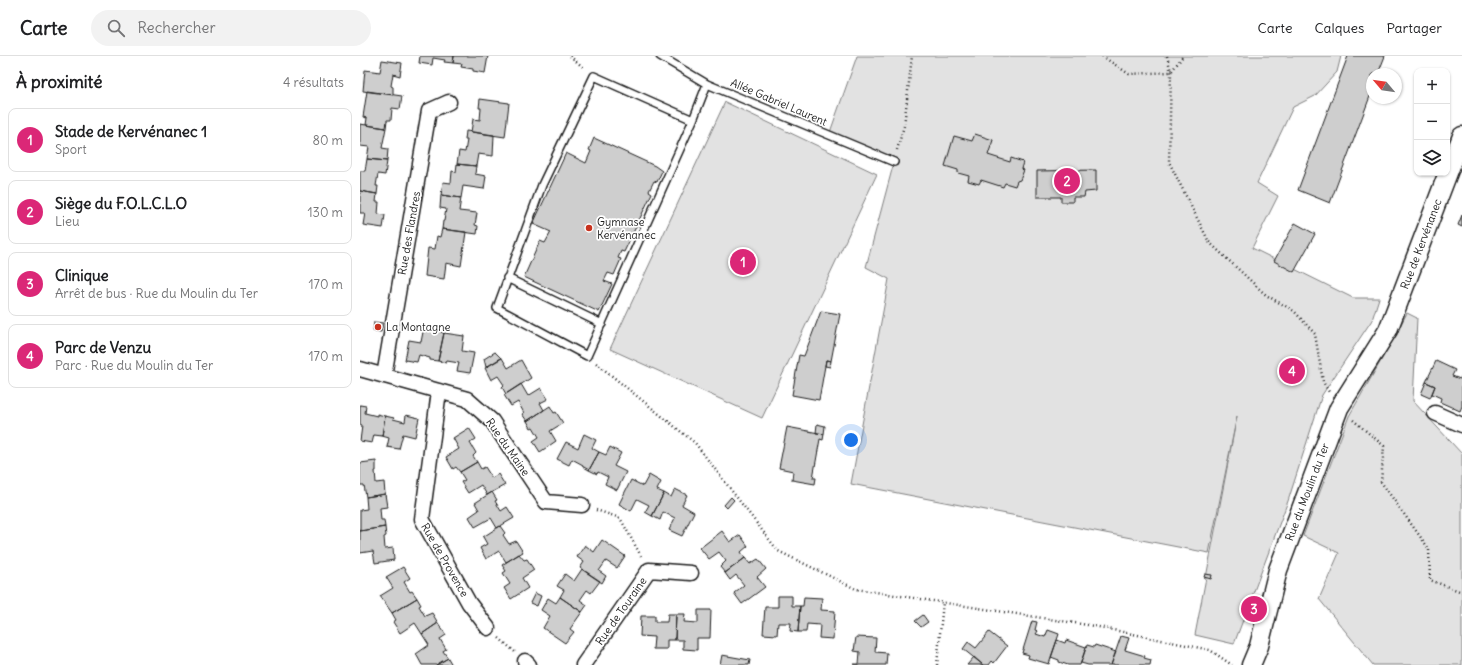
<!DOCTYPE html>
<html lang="fr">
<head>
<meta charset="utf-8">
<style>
  :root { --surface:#fff; --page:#f2f2f2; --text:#202124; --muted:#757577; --line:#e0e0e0; --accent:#db2777 }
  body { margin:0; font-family:Delius,sans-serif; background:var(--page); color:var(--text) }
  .controls { position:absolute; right:12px; top:12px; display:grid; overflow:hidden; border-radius:8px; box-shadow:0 1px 3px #0004 }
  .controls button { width:36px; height:36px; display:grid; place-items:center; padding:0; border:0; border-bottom:1px solid var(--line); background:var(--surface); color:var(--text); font:20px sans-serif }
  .compass { position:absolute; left:1006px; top:12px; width:36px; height:36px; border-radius:50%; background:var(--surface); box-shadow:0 1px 3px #0004; rotate:299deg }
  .you { position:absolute; left:491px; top:384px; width:14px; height:14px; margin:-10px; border:3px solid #fff; border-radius:50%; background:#1a73e8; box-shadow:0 0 0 6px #1a73e833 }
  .badge { display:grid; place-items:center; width:26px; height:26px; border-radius:50%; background:var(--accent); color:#fff; font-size:13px; font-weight:700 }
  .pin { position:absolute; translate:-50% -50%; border:2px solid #fff; box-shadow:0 1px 4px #0006 }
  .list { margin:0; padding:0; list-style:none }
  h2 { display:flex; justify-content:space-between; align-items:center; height:52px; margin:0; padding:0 16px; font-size:17px }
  h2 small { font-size:13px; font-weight:400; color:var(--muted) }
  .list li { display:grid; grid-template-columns:26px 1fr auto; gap:12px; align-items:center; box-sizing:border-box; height:64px; margin:0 8px 8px; padding:0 8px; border:1px solid var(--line); border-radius:8px }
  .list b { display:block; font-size:15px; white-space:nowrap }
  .list p { margin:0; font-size:13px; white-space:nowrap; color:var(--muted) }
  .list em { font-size:13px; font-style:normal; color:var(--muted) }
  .icon { flex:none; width:22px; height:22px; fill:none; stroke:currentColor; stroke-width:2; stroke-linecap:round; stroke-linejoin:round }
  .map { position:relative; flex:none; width:1102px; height:609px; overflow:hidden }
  header { display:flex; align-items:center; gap:24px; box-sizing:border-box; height:56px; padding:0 20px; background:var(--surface); border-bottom:1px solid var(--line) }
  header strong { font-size:19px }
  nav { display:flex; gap:22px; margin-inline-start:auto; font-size:14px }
  .search { width:280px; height:36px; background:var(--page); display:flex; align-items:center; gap:10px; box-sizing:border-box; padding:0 14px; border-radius:22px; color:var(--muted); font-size:15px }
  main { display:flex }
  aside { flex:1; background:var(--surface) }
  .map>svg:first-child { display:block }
  .green { fill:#e2e2e2; stroke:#7f7f7f }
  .building { fill:#cecece; stroke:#1c1c1c }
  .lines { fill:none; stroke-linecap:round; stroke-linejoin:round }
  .service-casing { stroke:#1c1c1c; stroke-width:10 }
  .minor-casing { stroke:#1c1c1c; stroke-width:17 }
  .tertiary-casing { stroke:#1c1c1c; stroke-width:21 }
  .path { stroke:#1c1c1c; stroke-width:2.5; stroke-dasharray:1 3; stroke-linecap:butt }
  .service { stroke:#fff; stroke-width:7 }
  .minor { stroke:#fff; stroke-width:14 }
  .tertiary { stroke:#fff; stroke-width:18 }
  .poi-dot { fill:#c8321e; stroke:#fff; stroke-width:1.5 }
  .labels { text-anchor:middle; stroke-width:3.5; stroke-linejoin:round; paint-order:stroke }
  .street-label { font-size:11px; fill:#1c1c1c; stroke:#fff }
  .poi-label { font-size:11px; fill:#1c1c1c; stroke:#fff; text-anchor:start }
</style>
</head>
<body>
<header>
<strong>Carte</strong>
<div class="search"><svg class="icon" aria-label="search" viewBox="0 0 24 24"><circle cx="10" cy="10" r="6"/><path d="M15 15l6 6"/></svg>Rechercher</div>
<nav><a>Carte</a><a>Calques</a><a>Partager</a></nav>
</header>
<main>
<aside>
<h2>À proximité<small>4 résultats</small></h2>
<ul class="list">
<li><span class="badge">1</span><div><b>Stade de Kervénanec 1</b><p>Sport</p></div><em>80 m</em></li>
<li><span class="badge">2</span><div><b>Siège du F.O.L.C.L.O</b><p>Lieu</p></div><em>130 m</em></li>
<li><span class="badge">3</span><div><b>Clinique</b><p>Arrêt de bus · Rue du Moulin du Ter</p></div><em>170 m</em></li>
<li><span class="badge">4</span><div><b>Parc de Venzu</b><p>Parc · Rue du Moulin du Ter</p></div><em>170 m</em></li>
</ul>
</aside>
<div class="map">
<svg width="1102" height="609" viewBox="0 0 1102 609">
  <rect width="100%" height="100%" fill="#fff"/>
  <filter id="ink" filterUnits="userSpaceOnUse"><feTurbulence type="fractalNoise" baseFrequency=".025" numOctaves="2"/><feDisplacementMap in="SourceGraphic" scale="8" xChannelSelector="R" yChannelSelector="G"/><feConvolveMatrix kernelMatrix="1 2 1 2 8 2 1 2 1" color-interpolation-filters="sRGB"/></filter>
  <g filter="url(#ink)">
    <!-- green -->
    <path class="green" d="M497 0H981L977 16 955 40 933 51 897 127 918 140 892 192 993 242H1019L1012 264 962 339 928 445 874 588 835 579 877 360 849 497 491 428 529 223 506 211 534 106 469 79Z
      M365 46 517 118 402 362 250 293Z
      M1047 257 1057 262 1053 345 1102 398V609H1013L959 543 979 497 943 480 989 360 1030 289Z"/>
    <!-- building -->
    <path class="building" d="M60 0H94L93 7 84 6 85 4 73 2 72 9 59 7Z
      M94 0H128L125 17 113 15V13L101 11 102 8 93 7Z
      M988 0H1025L1018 18H1012V35L970 147 938 134Z
      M22 4 42 7 40 20 33 18 31 30 33 31V39L3 35 5 14 20 16Z
      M7 35 42 40 40 53 32 52 31 64H27L26 72 6 69 7 62 3 61Z
      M120 43 149 47 145 81 111 76 113 63 120 64 121 52H119Z
      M0 68 26 72 22 92 28 93 27 105 7 103 9 91 0 90Z
      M106 75 134 79 133 100 118 98 116 110 97 108 99 95 105 96 107 84H105Z
      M615 78 633 84 628 99 650 106 651 102 663 106 661 113 664 114 660 124 657 125 655 130 645 127 643 131 621 124 619 128 608 125 609 120 598 117V114L585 110 594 80 612 85Z
      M234 82 295 110 302 115 297 126 294 125 289 135 292 137 264 196 261 195 258 202 261 203 254 219 248 217 244 225 252 228 239 256 164 221 180 185 185 187 191 176 173 168 206 97 226 107 231 95 229 94Z
      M7 103 27 105 25 119 18 118 16 130H18L17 138 0 135V115H5Z
      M97 108 116 110 115 118 126 120 124 133 103 130 101 142 81 139 83 126 91 127 92 115 96 116Z
      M736 114V135L725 136 724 141H713V146H701V141H677V115Z
      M0 135 17 138 16 146H19L18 158 25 159 23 172 3 169 5 157H0Z
      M81 139 101 142 99 155 117 157 115 169 118 170 117 178 82 173 83 165H84L86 153 80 152Z
      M1102 159V171L1098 169Z
      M935 167 955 178 934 216 914 205Z
      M82 173 106 176 101 210 86 207 84 223 65 220 68 192 75 193 77 180 80 181Z
      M461 255 480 258 471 305 466 304 459 344 432 339 439 299 444 300Z
      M14 266 23 267 21 276 13 275Z
      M64 271 84 277 78 305 70 304V302L59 299 57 306 45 304 49 284 61 286Z
      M84 277 104 280 102 295 114 297 110 317 97 315 99 307 87 305 86 307 78 305Z
      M135 296 141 302 126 311 124 303Z
      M142 302 148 312 161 304 171 322 146 338 142 331 144 329 138 320 131 324 125 312Z
      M466 304 471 305 470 311 465 310Z
      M1076 305 1095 314 1092 320 1100 323 1102 319V350L1100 355 1080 346 1081 342 1072 338 1075 330 1066 326Z
      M1066 326 1075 330 1070 342 1061 338Z
      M161 328 168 340 181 332 188 343 180 347 184 354 167 365 162 358 164 357 158 346 151 350 144 339Z
      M0 349 6 350 5 357 17 360V358L25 360 22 380 14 379 12 387 0 385 2 370 0 369Z
      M190 350 194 357 196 356 203 367 190 375 196 385 180 396 173 385 179 381 173 371 171 372 167 365Z
      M46 359 59 362 55 381 43 378 39 393 27 391 29 382 22 380 25 360 34 362 33 363 45 366Z
      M457 368 465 370 464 378 456 377Z
      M427 371 464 378 463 384 460 383 453 422H456L455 428 432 424 433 415 419 412Z
      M109 372 116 383 110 387 116 397 113 400 117 406 100 416 96 411 93 413 86 401 99 393 93 382Z
      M224 378 236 384 232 392 239 396 229 414 222 410 223 409 212 403 209 409 197 403 206 386 218 392Z
      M250 391 261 397 254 410 266 416 257 434 245 428 248 421 238 416 237 418 229 414 239 396 246 399Z
      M16 405V415H15L16 427 24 426 25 438 6 441 4 429H0V407Z
      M117 406 121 413 125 411 132 422 138 418 145 429 127 439 121 429 108 437 101 426 105 424 100 416Z
      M289 419 301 426 297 434 304 437 292 460 285 456 289 449 277 443 271 455 259 448 271 424 283 430Z
      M315 433 327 439 322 449 334 456 322 480 309 474 315 462 303 456 300 464 292 460 304 437 311 441Z
      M132 436 137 444 135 445 141 455 147 451 154 462 137 472 131 462 115 471 109 461 119 454 115 447Z
      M25 438 27 451 20 452 21 464H24L25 471 0 475V454L7 453 6 441Z
      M371 441 374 444 367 452 364 449Z
      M140 470 145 477 143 479 149 488 156 485 163 496 146 506 139 495 126 503 120 492 127 488 123 481Z
      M25 471 26 480 24 481 25 493 33 492 34 504 15 507 13 495 0 497V475Z
      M362 475 370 486 380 479 388 490 381 496 385 502 365 517 360 511 366 505 359 496 349 503 340 492Z
      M242 484 265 500 257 512 246 505 239 515 246 520 242 527 220 512 224 506 217 501 225 489 234 496Z
      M159 498 164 504 167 503 174 514 162 522 168 532 151 543 144 532 150 528 143 517 146 515 142 509Z
      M385 502 390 508 398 503 406 513 397 521 405 531 382 548 374 537 384 529 376 519 370 524 365 517Z
      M43 511 50 522 44 526 50 536 52 535 57 542 32 557 20 540 33 532 26 521Z
      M222 513 240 525 231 537 227 534 220 544 227 549 222 556 200 541 204 534 197 530 205 518 214 525Z
      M845 518 852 519 851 523 844 521Z
      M175 537 181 540 177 550 170 547Z
      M418 540H432V550H440L438 576 430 575 431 567H418L417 579 403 578 405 551H418Z
      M200 541 222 556 210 573 214 576 205 587 183 572 190 560 181 554 188 542 196 547Z
      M444 541 462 542 461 554 475 555 473 583 459 582 460 569 447 568 446 576H438L440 550H443Z
      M57 542 61 549 59 550 65 560 72 557 78 567 62 578 55 567 40 577 33 566 36 564 32 557Z
      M338 554H351L350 582H337V594L323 593V584H315L316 558H325L324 566 338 567Z
      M308 558H316L315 584H307V593H293L294 581 280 580 281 560H295V566H307Z
      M563 559 568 566 561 571 555 565Z
      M672 565 677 566 675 574 678 575 676 578 685 581 688 574 699 578 689 608 668 602 669 599 662 597Z
      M78 567 86 579 80 583 86 593 83 595 88 602 76 609H62L56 598 69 589 62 578Z
      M629 576 647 590 634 607 632 605 629 609H623L603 593 608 586 616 592Z
      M761 580 769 582 765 594 785 600 784 602 791 604 790 609H751Z
      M496 581 516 582 515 596 527 597 526 609H494V608H499L500 596 494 595Z
      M697 584 705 587 706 584 726 591 720 609H708L699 606V604L691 601Z
      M727 589 734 591 735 589 756 596 751 609H728L721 607Z
      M362 599 390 604 389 609H360Z
      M614 601 623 609H607Z
      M88 602 92 609H76Z"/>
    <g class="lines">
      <defs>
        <path id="service" d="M300 0 347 28 534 106
          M333 64 227 300 137 252 182 129 234 20 333 64 347 28
          M147 222 242 268"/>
        <path id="minor" d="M0 313 107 343 132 365 186 446 222 449
          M24 320 69 55 89 46
          M79 335 62 463 109 547 128 572
          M1075 357 1102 369
          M165 605 169 609
          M223 609 289 514 331 517"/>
        <path id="tertiary" d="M891 609 899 590 918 514 979 352 1028 274 1102 80"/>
      </defs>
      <!-- service casing -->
      <use href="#service" class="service-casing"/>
      <!-- minor casing -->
      <use href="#minor" class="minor-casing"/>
      <!-- tertiary casing -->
      <use href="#tertiary" class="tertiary-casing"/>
      <!-- path -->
      <path class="path" d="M210 0 224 12
        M742 0 769 18 811 16 823 0
        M807 0 811 16 809 106 849 186 906 239 934 255 955 278 963 326 969 336
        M537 94 544 70 552 0
        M236 307 335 387 418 495 496 533 734 570 850 594 872 609
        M993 364 1024 390 1021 426 1069 493 1070 524 1102 536
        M236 454 260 462 281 500
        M139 582 155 596
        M577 609 583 546"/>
      <!-- service -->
      <use href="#service" class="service"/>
      <!-- minor -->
      <use href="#minor" class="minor"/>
      <!-- tertiary -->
      <use href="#tertiary" class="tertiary"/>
    </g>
  </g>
  <!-- markers -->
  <g class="poi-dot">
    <circle cx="229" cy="172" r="4"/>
    <circle cx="18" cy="271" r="4"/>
  </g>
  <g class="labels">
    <!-- street labels -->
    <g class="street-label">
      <text transform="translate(419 46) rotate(23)" y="4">Allée Gabriel Laurent</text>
      <text transform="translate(49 177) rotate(-80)" y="4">Rue des Flandres</text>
      <text transform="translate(1061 188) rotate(-69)" y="4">Rue de Kervénanec</text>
      <text transform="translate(148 391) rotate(55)" y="4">Rue du Maine</text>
      <text transform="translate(947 436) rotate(-69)" y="4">Rue du Moulin du Ter</text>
      <text transform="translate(85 504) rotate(60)" y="4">Rue de Provence</text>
      <text transform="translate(261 555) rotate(-55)" y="4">Rue de Touraine</text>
    </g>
    <!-- poi labels -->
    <g class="poi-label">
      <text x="237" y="170">Gymnase<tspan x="237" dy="13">Kervénanec</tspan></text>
      <text x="26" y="275">La Montagne</text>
    </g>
  </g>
</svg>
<div class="controls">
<button>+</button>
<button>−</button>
<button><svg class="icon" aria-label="layers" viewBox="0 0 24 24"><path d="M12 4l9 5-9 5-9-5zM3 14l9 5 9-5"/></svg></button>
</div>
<svg class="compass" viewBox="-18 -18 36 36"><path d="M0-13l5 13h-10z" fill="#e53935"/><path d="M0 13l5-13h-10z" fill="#757577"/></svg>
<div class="you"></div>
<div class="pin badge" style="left:383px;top:206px">1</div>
<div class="pin badge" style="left:707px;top:125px">2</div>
<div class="pin badge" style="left:894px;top:553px">3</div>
<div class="pin badge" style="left:932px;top:315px">4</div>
</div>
</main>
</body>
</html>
